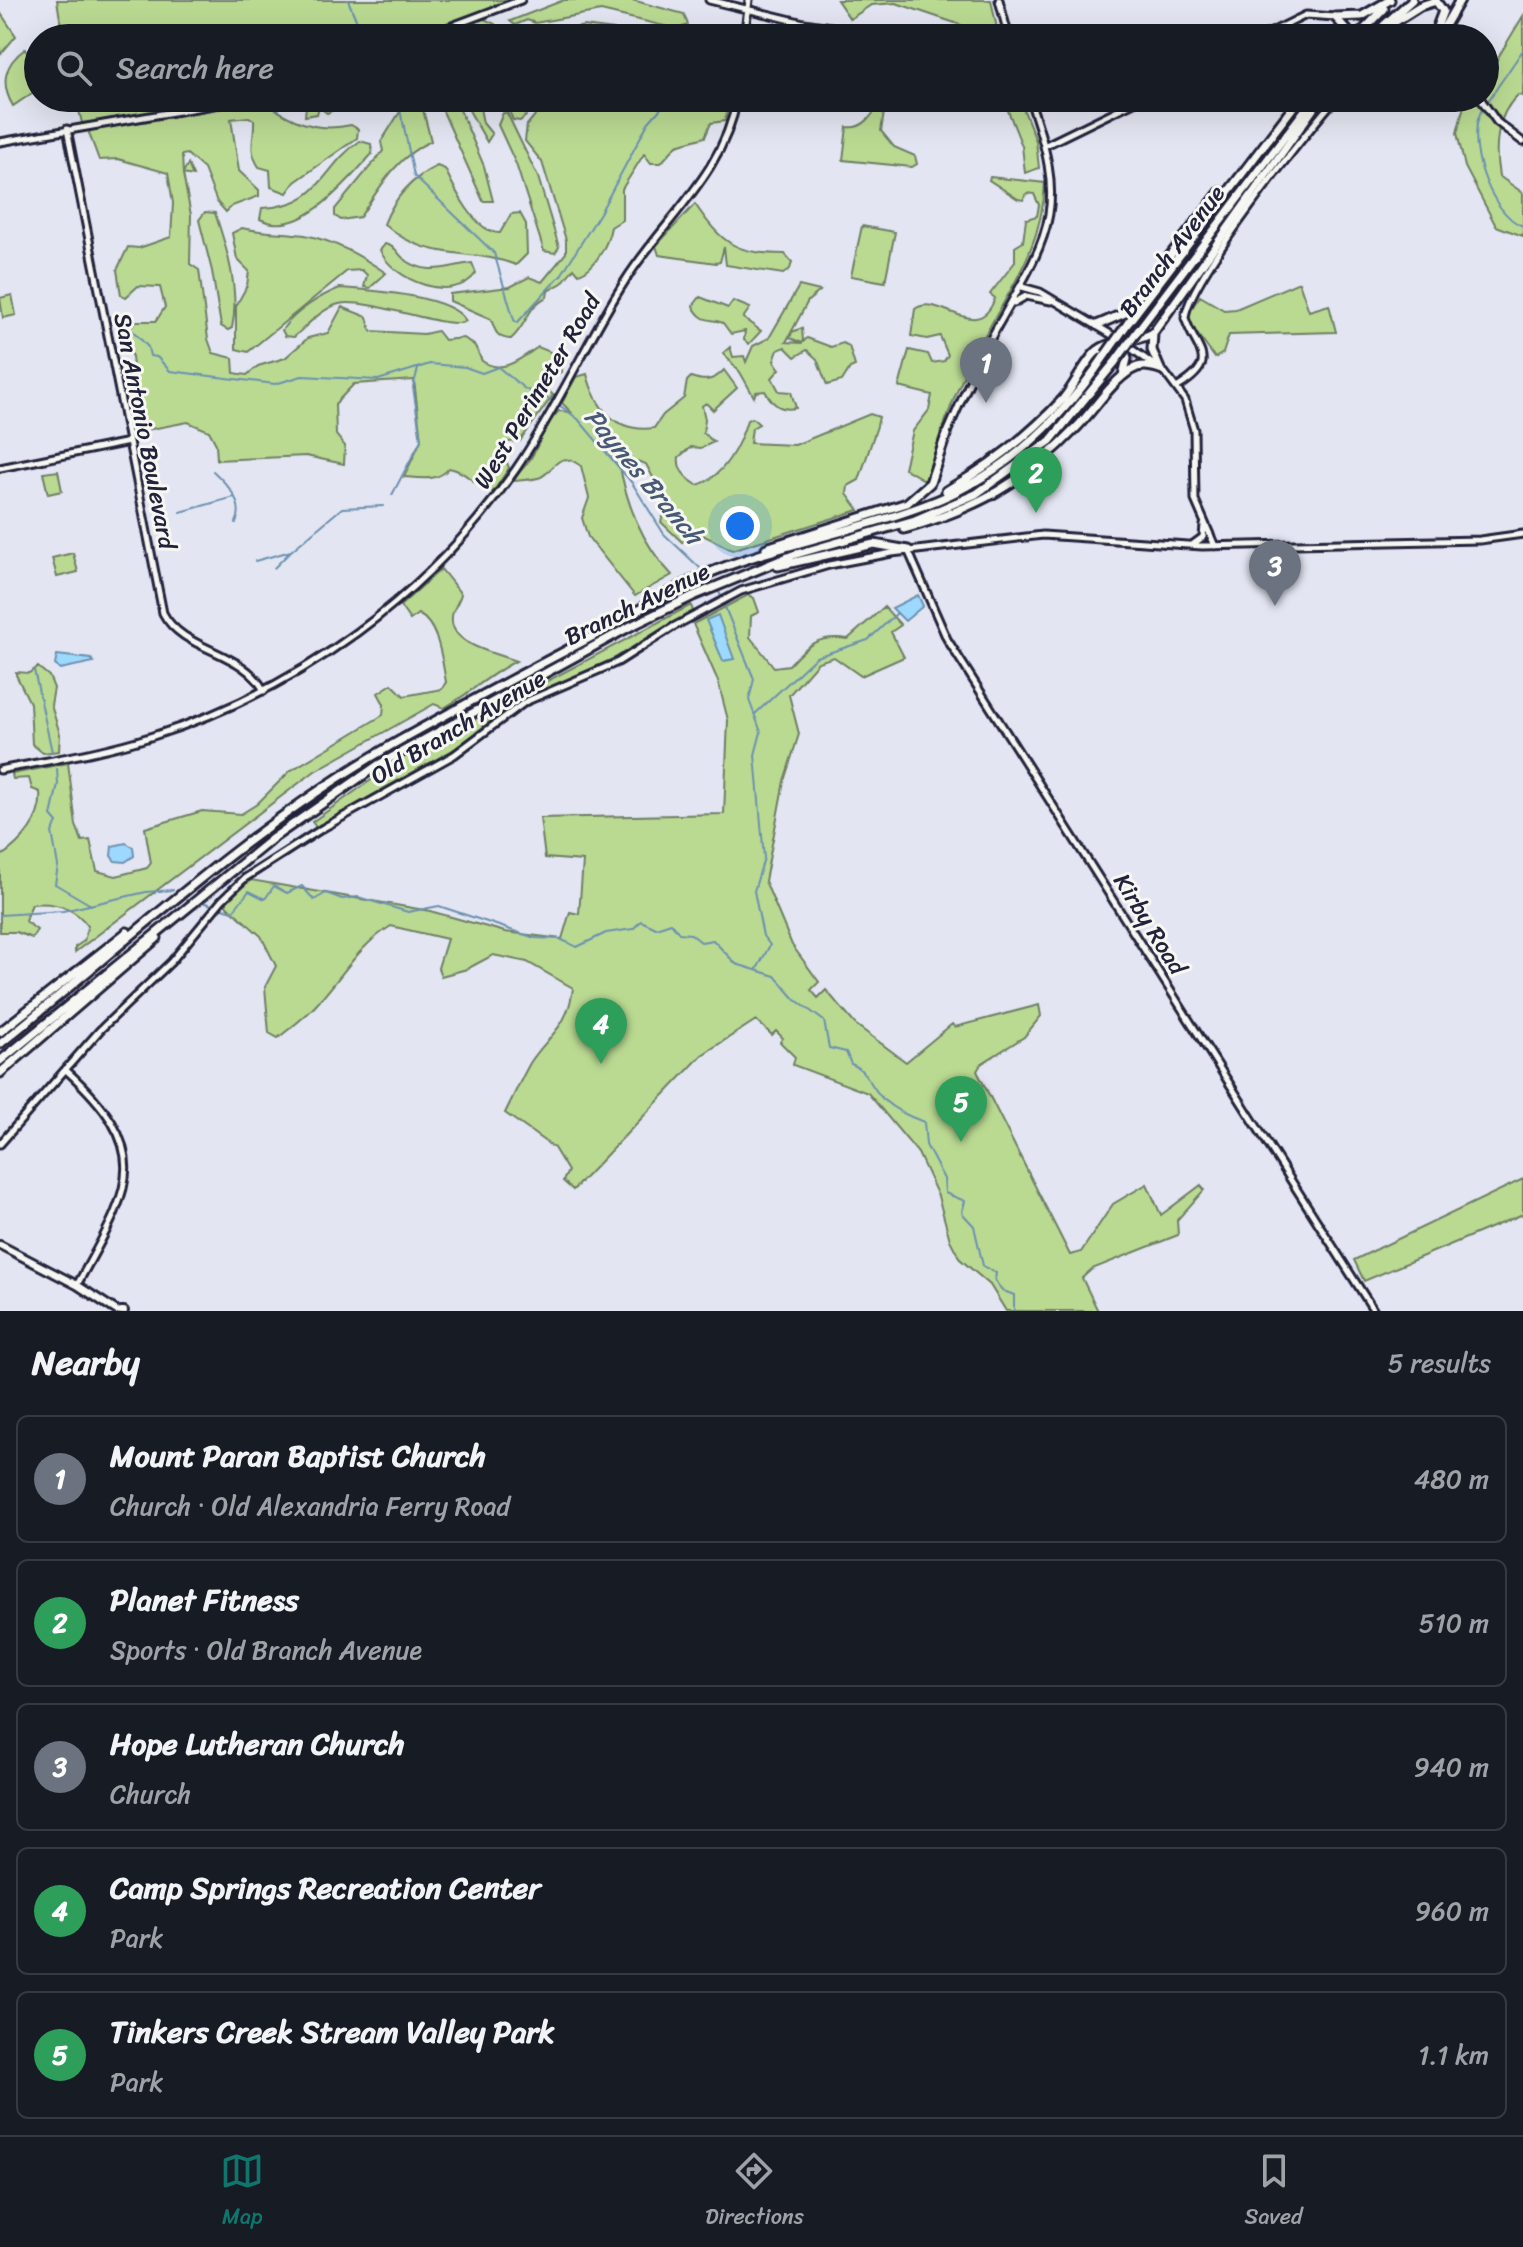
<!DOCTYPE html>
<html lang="en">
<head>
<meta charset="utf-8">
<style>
  :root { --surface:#171b24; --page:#242831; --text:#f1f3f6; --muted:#9ea1a6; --line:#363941; --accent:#0f766e }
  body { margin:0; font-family:Sriracha,sans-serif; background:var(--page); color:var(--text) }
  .you { position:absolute; left:740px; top:526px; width:28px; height:28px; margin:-20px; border:6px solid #fff; border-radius:50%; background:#1a73e8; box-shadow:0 0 0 12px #1a73e833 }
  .badge { display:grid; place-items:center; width:52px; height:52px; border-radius:50%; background:var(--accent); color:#fff; font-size:26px; font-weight:700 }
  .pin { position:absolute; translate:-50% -66px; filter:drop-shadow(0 2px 4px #0008) }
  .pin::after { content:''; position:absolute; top:42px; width:28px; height:24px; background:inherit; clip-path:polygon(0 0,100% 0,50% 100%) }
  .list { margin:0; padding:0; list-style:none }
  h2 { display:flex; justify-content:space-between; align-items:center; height:104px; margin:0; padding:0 32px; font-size:34px }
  h2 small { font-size:26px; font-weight:400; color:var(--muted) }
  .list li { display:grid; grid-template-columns:52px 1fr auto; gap:24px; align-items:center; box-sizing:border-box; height:128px; margin:0 16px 16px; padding:0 16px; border:2px solid var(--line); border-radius:12px }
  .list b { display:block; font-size:30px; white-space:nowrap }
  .list p { margin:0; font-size:26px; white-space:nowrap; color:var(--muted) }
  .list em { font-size:26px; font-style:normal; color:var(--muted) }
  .icon { flex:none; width:44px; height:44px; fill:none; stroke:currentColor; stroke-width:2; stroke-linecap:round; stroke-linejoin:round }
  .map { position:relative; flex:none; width:1523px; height:1311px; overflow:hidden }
  .search { position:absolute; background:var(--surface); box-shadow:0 8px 32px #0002; left:24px; right:24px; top:24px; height:88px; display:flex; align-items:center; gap:20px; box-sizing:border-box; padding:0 28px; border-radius:44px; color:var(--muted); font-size:30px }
  .sheet { height:824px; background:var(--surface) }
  nav { display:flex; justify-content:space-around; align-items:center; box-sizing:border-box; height:112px; border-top:2px solid var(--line); background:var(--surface); font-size:22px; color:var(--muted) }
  nav a { display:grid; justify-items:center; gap:4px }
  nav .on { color:var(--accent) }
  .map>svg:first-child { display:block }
  .green { fill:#bada92; stroke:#6e7e66; stroke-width:2 }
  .water { fill:#9dd9fe; stroke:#6c90b0; stroke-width:2 }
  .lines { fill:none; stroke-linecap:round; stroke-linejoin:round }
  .stream { stroke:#6c90b0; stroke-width:2 }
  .secondary-casing { stroke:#22223b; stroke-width:11 }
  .primary-casing { stroke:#22223b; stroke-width:12 }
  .highway-casing { stroke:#22223b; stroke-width:13 }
  .secondary { stroke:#f6f6f2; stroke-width:5 }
  .primary { stroke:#f6f6f2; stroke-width:6 }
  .highway { stroke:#f6f6f2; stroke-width:7 }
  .highway-bridge-casing { stroke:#22223b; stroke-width:13; stroke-linecap:butt }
  .highway-bridge { stroke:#f6f6f2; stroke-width:7 }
  .labels { text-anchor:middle; stroke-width:6; stroke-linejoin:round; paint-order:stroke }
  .street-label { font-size:24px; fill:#22223b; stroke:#f6f6f2 }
  .water-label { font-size:26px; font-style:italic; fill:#475976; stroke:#f6f6f2 }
</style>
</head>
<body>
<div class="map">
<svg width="1523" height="1311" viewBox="0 0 1523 1311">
  <rect width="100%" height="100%" fill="#e3e6f2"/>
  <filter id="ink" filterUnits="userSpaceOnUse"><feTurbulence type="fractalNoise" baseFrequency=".0125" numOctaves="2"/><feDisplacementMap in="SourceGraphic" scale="16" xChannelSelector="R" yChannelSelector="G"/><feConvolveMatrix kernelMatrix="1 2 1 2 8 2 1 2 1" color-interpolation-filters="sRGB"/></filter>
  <g filter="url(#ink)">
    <!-- green -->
    <path class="green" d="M57 0H514L415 38H63Z
      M564 0H632L684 14 688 25 677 29 601 11 535 23 527 20 515 25 510 21Z
      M837 0H991L999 38H977L961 25 896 3 871 5 850 19Z
      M0 12 16 36 0 55Z
      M1523 16V96L1518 95C1496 115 1494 148 1499 176L1523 193V236L1496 226 1465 167 1457 133 1466 98H1485V79Z
      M482 18 495 24 506 38H436Z
      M584 26 614 30 615 34 609 38H528Z
      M25 49 38 71V89L13 106C0 84 4 64 25 49Z
      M76 98H231L124 119 82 123Z
      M262 98C286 120 316 133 351 125L358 129 357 138 295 182 287 193 271 187 270 170 259 167C247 148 255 140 254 120L249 117 231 119 239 171 259 190V196L232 206 226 212 217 202 204 169 187 154 182 155 183 173 188 164 193 176 183 174 191 215 190 264 199 270 208 339 213 353 233 358 234 373 247 375 258 366 285 358 308 338 328 333 342 307 367 317 371 331 424 334 437 331 444 340 464 338 475 346 482 361C503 375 520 359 538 347L558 355 563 364 561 372 539 381 553 395 520 441 508 442 501 448 509 468 493 492C476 488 467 471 449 468 438 482 421 478 404 477L421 440 414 380 354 384 335 404 336 435 345 446 344 464 306 456 217 460 216 444 209 431 188 422 141 431 134 428C130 396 138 362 126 331L136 321H156L165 307 160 287 138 286 126 297 121 295 117 270 128 247 139 248 171 237 173 203 168 173 118 159 99 160 89 133 91 129Z
      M328 98H347L346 104 327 113 319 107 317 114 305 116 306 106 319 105Z
      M420 98 431 141C397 156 380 187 360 217L341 220 335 216V209L383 151 381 142 403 107Z
      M437 98H455L484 166 493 201H483Z
      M462 98H478L483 123 492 134 487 142Z
      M503 98H514L526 116 520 121 513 120Z
      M626 98H730L725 121 711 123 705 137 677 145 661 163H651L644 154 622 189V220L611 227C608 244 595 269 579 274L574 268 562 283 548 291 547 297C527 306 528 324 511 339 497 339 495 331 491 319L450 301V294L510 287 529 277 542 282 566 253V240L542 162 525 141 527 125 536 114Z
      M1003 98H1019L1036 141 1039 168 1025 173 1022 146Z
      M882 100H886L881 131 894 147 915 156 917 164 912 167 843 160 847 127C865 130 873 113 882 100Z
      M503 113H507L538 177 559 247 555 253 544 251 516 164 498 125Z
      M360 141 371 144 372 154C348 180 301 240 260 219L262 208C324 205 320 168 360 141Z
      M437 166 445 169C454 188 476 234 500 233L511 214 520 213 526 224 527 254 516 265C467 247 428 263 384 224 394 198 412 178 437 166Z
      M990 177 1045 183C1042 254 1003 298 972 359 952 398 939 439 926 481L904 468 913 431 929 410 932 395 899 387 909 350 928 354 932 363 944 361 948 355 940 336 927 339 911 336 915 309C939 291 978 346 995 298L990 294 1015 262V247L1023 242 1026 219 1037 216 1039 205 1034 194 1027 193 1023 200 1018 199 989 180Z
      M695 204C722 244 736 254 785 254L792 262 790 269 783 274 726 265 724 247 720 262 716 263 659 255 656 246Z
      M205 212 215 213C227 248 240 292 232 328L228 330 221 326 212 271 199 220Z
      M862 226 895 232 885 282 851 276Z
      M242 228C263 233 284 232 305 235 335 241 361 256 386 273L370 288 364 287 367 275 362 270 347 271 248 352 236 349V306L247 286 249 271 237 259 232 233Z
      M385 244C397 247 396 252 404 259 427 277 448 266 472 263L476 273C454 305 392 280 380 250Z
      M1299 282 1309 311 1329 305 1336 332 1229 335 1223 353 1215 358 1190 324 1189 312 1200 296 1224 310 1236 309Z
      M799 286 820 291 808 301 786 342 802 343 790 338 792 332 802 328 803 342 807 338 831 347 843 343 849 346 855 366 850 368 842 381 827 385 817 359 807 350 795 357 785 347 778 350 774 361 780 369 772 378 779 391 791 392 796 408C780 411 773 405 765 391L756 392 754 397 740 372 723 353 730 347 733 357 744 356 746 362 753 346 769 338Z
      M340 288C368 290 452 295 466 321 453 332 368 297 339 304 323 308 307 325 294 337L285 336 282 330C293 313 321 295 340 288Z
      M12 295 16 315 3 318 0 298Z
      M700 297 728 308 733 301 750 308 743 318 761 331 749 344 744 340 745 331 731 334 723 323C711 317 703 325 693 306Z
      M724 370 737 388 713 410 706 403 702 406 705 419 703 433 714 442 701 448 691 447 679 457C677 470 687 479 697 485 723 478 740 445 747 420L752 418 759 424 752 428 750 443 795 445 870 414 879 417 877 426 859 480 848 486 847 494 859 510 732 550 703 535 682 542 661 522 667 504 646 464 625 457 619 460C625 501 642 544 672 575L635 596 588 537 582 518 589 498 581 466C557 449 556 469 541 477 534 480 522 480 514 481 517 473 524 468 529 461 540 445 544 424 559 411L571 412 562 403 576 377 587 374C596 409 615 433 654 428L663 415 684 398 687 381 691 377C705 382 714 381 724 370Z
      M58 471 62 491 48 494 43 473Z
      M73 553 78 572 57 577 52 558Z
      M441 569 461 594C459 602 452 610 452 617 449 645 495 653 516 661 490 674 469 694 444 708L434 704 315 771 75 952V947L84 941 88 926C74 907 54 902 32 904L25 921 37 930 32 938 16 932H0V857C21 843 43 819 40 792L32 789 29 778 13 779 12 774 68 763 76 825 82 841 90 840 97 871 116 876 147 868 151 863 145 828 202 811 241 814 257 804 290 771 383 715 384 704 378 693 392 684 404 696 442 689 446 682C442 661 439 624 418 614L410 620 400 606Z
      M748 595 754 598 759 612 751 616 750 637 774 667 789 665C806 646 818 634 848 639L884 607 901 625 891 632 904 657 861 676 834 657 818 662 789 695 799 734 784 781 765 881 792 945 819 982 811 990 818 998 826 990 855 1024 906 1062 952 1024 955 1027 1039 1005 1041 1016 1024 1037 981 1064 977 1071 1070 1255 1081 1252 1113 1204 1147 1184 1161 1215 1201 1185 1204 1190 1177 1220 1178 1235 1092 1269 1082 1278 1098 1311H1006L990 1285 960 1259 950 1240 938 1196 918 1153 868 1093 793 1065 795 1057 780 1042 783 1038 776 1031 772 1035 756 1020 702 1055 573 1190 563 1181 568 1171 554 1148 505 1113C513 1097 521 1079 530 1063 549 1034 568 1028 573 988L527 962 493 955 467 969 441 976 438 968 447 939 391 926C357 947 343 976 317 1004 306 1017 291 1027 278 1038L269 1033 265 987 276 966 261 936 226 905 228 899 251 880 430 911 505 932 562 939 570 912 579 914 583 861 545 858 540 818 724 814 728 720 718 681 693 624Z
      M691 605 693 611 615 658 513 704 456 748 316 827 312 822 402 758Z
      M38 667 49 676 54 688 51 705 60 734 59 751 43 753 32 744 30 703 16 675V672L29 673Z
      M1523 1179V1214L1364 1281 1354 1260Z"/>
    <!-- water -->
    <path class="water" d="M918 595 923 606 905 621 892 608Z
      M718 615 734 659 723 661 706 620Z
      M57 655 91 659 94 662 60 669 55 665Z
      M126 843 133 847 134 856 125 862 115 861 111 856 112 846Z"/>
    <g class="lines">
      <!-- stream -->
      <path class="stream" d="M348 0 357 22 369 38
        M398 98 402 120
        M274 100 279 110
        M1488 101 1523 50
        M1483 108C1463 137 1490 215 1523 226
        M403 122 414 176 494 253 514 320 517 323 558 278
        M560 277 600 213 648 123 670 98
        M133 331 148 347 150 356 157 357 170 371 275 384 302 376 378 380 430 364 465 367 482 373 498 367 525 389 551 400
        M559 405 578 419 632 483 664 534 701 569
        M213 471C226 483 246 503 236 523
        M392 495 421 440 413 387 418 369
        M181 512 234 497
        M255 561 291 551 342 508 383 506
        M274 568 290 552
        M719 592 721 596
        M724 605 754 679 749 700 761 732 755 755 764 858 754 891 763 936 770 945 757 969
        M34 670 52 752
        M755 714 816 657 868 640 897 613
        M57 769 58 784 51 816 57 823 52 832 58 866 55 884 91 905
        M205 903 233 911 249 891 265 899 274 886 287 893 302 886 314 900 326 893 342 899 358 897 408 912 439 906 535 938 560 939 577 947 606 933 633 929 641 921 656 928 671 923 679 933 691 934 701 942 713 940 736 964 775 976 796 1000 824 1021 829 1048 846 1052 851 1064C867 1069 872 1090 885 1101 896 1111 910 1117 924 1122L926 1145 944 1179 945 1193 965 1201 962 1213 974 1226 983 1266 996 1273 995 1280 1001 1290 1014 1295V1311
        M0 915 63 911 146 892 173 890"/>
      <defs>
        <path id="secondary" d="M709 0 804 23 903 38
          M999 0 1009 38
          M804 24 808 28 858 38
          M420 38 521 0
          M744 38 749 0
          M1259 38 1306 15 1335 17
          M1480 98 1497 122 1523 142
          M67 129 163 613C183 652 244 650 264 691
          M0 142 254 98
          M1046 145 1142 98
          M1022 287 1040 292 1117 338
          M1014 303 1026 296 1051 301
          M1125 344 1165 373 1185 400 1194 430 1195 500 1215 546
          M1178 387C1221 360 1196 352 1185 318 1187 281 1307 131 1336 98
          M946 435C962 399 977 363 996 329 1051 232 1069 209 1029 98
          M0 468 129 442
          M1192 545 1203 537 1204 525
          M908 550 947 639 1374 1311
          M0 770C51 760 104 752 153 736 301 689 428 596 516 469 557 409 586 342 625 281 664 219 724 174 737 98
          M66 1070C158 1154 129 1190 77 1285
          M0 1144 100 1030 171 962 222 900 245 878 323 828 454 755 525 702 618 662 673 627 741 591 829 565 892 553 1043 535 1202 546 1480 540 1523 534"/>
        <path id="primary" d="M0 1245 77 1285 117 1311
          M121 1311H124"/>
        <path id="highway" d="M1335 17 1362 16 1390 0
          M1335 17 1347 30V38
          M1384 25 1412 0
          M1374 35 1420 6 1436 1 1443 11 1435 32
          M1439 36 1460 0
          M1356 38 1384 9
          M1128 323 1300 98
          M1097 325 1125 313 1220 192
          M1139 329 1314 98
          M1153 333 1152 350 1160 369
          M1123 375 1127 359 1124 346
          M946 491C990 466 1029 436 1063 399 1075 385 1083 366 1095 353 1110 338 1135 344 1153 333L1321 98
          M904 529C977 508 1023 483 1076 428 1094 410 1110 383 1131 370 1141 364 1149 366 1160 369
          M766 548 907 503 930 483 946 435
          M778 566 874 544 908 550
          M0 1032 127 932
          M0 1044C128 941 247 829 390 746 455 709 522 674 588 639 627 618 664 593 704 575 780 543 862 531 938 500 1008 471 1064 417 1106 354
          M0 1061 273 838 378 765 629 627 693 596 793 555 915 520 976 494 1050 441 1115 362
          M0 1073 157 938"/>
      </defs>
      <!-- secondary casing -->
      <use href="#secondary" class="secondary-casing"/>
      <!-- primary casing -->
      <use href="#primary" class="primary-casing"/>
      <!-- highway casing -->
      <use href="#highway" class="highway-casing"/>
      <!-- secondary -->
      <use href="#secondary" class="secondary"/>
      <!-- primary -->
      <use href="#primary" class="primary"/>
      <!-- highway -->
      <use href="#highway" class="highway"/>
      <defs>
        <path id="highway-bridge" d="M1106 354 1128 323
          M1115 362 1139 329"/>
      </defs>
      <!-- highway-bridge casing -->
      <use href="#highway-bridge" class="highway-bridge-casing"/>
      <!-- highway-bridge -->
      <use href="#highway-bridge" class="highway-bridge"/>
    </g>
  </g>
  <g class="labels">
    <!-- street labels -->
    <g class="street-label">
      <text transform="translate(1172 251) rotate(-53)" y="8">Branch Avenue</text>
      <text transform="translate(537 391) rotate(-59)" y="8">West Perimeter Road</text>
      <text transform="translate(145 431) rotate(79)" y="8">San Antonio Boulevard</text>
      <text transform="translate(637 604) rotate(-26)" y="8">Branch Avenue</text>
      <text transform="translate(458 727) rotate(-31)" y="8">Old Branch Avenue</text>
      <text transform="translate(1150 924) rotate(58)" y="8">Kirby Road</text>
    </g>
    <!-- water labels -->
    <g class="water-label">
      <text transform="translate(644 476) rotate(50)" y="9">Paynes Branch</text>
    </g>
  </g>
</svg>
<div class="you"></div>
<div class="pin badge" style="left:986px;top:403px;background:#6b7280">1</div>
<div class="pin badge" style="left:1036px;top:513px;background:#2e9e5b">2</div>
<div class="pin badge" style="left:1275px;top:606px;background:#6b7280">3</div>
<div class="pin badge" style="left:601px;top:1064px;background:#2e9e5b">4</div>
<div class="pin badge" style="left:961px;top:1142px;background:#2e9e5b">5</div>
<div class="search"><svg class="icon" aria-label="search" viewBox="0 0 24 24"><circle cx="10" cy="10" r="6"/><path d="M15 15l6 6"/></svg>Search here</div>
</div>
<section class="sheet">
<h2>Nearby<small>5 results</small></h2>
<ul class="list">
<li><span class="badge" style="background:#6b7280">1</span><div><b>Mount Paran Baptist Church</b><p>Church · Old Alexandria Ferry Road</p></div><em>480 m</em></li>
<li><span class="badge" style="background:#2e9e5b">2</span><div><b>Planet Fitness</b><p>Sports · Old Branch Avenue</p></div><em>510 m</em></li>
<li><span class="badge" style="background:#6b7280">3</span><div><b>Hope Lutheran Church</b><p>Church</p></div><em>940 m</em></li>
<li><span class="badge" style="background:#2e9e5b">4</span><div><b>Camp Springs Recreation Center</b><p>Park</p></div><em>960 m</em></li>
<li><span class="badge" style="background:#2e9e5b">5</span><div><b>Tinkers Creek Stream Valley Park</b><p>Park</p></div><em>1.1 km</em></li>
</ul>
</section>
<nav>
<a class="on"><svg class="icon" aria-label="map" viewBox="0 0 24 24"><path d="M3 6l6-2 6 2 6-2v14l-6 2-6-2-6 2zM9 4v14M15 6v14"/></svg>Map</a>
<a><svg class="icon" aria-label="directions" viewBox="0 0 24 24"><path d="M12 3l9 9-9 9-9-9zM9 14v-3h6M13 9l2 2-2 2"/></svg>Directions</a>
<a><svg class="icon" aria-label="saved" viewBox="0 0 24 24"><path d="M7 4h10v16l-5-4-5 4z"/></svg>Saved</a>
</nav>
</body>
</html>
